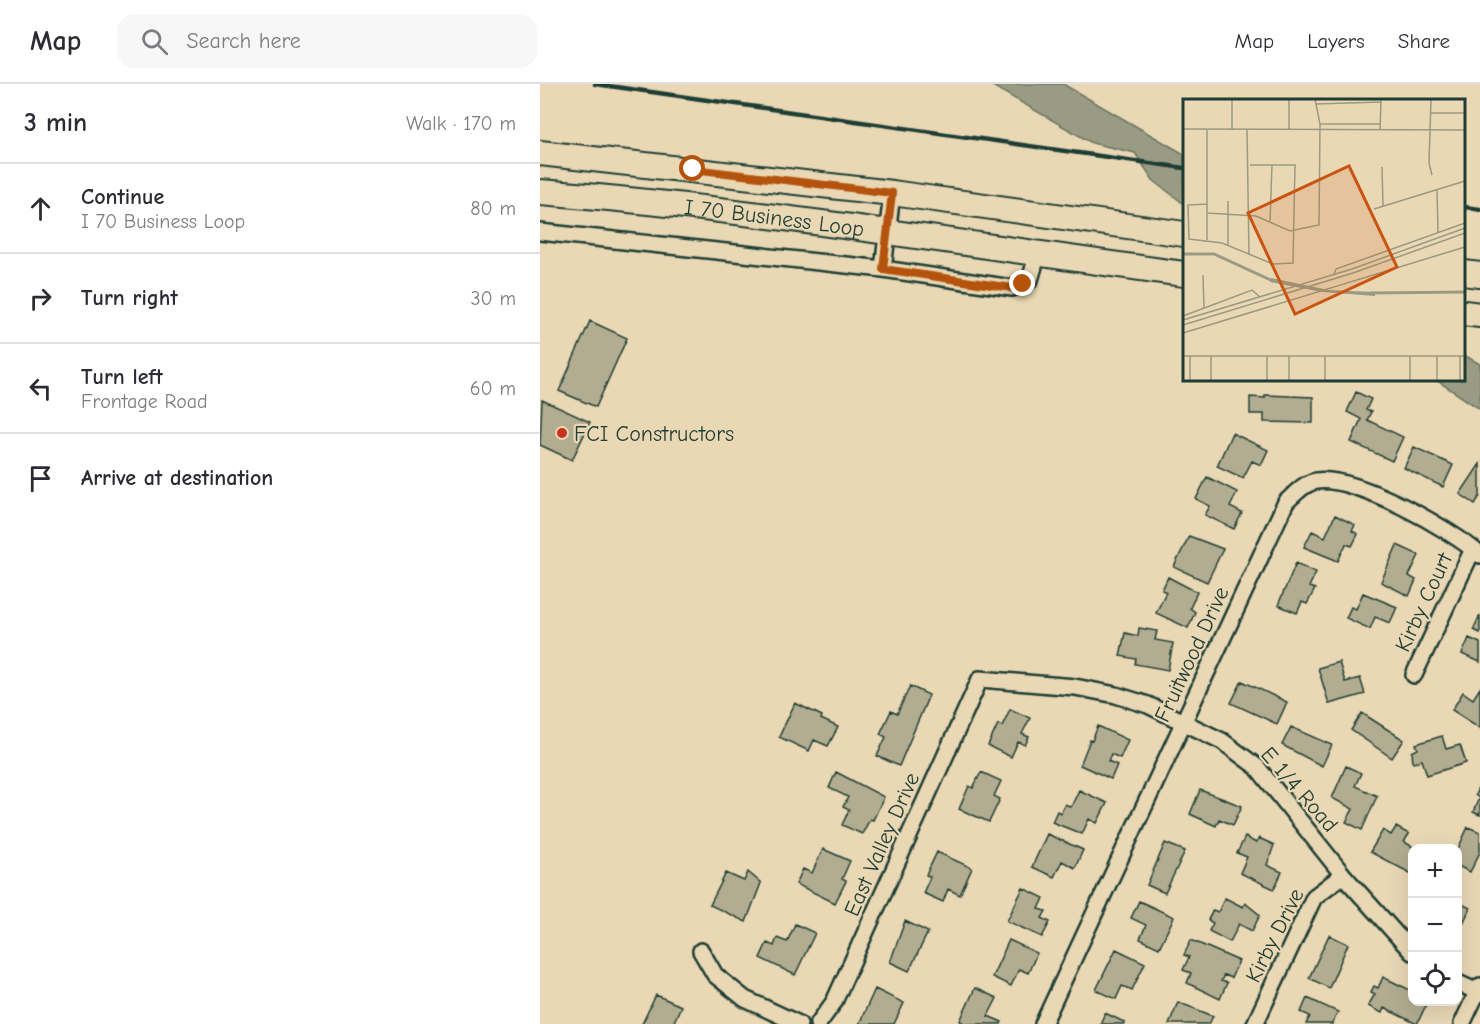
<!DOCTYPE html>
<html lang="en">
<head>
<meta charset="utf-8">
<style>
  :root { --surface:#fff; --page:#f7f7f7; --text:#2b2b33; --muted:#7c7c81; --line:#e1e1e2 }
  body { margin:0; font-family:"Comic Neue",sans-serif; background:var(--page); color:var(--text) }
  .controls { position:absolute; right:18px; bottom:18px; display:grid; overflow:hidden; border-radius:12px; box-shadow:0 6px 24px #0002 }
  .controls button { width:54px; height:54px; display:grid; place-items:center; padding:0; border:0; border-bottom:2px solid var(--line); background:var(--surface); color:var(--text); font:30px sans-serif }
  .stop { position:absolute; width:18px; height:18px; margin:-14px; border:4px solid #b45309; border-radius:50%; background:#fff }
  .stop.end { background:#b45309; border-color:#fff; box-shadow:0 2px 6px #0008 }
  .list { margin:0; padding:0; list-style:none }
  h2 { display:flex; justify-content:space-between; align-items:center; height:78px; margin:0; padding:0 24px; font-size:26px }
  h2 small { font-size:20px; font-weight:400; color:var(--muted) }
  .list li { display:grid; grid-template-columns:39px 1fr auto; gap:18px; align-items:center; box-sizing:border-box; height:90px; padding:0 24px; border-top:2px solid var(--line) }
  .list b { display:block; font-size:22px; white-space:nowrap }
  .list p { margin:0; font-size:20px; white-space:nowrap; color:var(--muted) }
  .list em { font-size:20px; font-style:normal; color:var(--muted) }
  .icon { flex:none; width:33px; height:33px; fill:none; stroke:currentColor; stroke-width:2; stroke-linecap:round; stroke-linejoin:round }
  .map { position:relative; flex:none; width:940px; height:940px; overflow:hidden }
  header { display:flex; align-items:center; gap:36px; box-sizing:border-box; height:84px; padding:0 30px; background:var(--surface); border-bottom:2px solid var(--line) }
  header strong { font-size:28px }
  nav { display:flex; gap:33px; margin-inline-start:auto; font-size:21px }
  .search { width:420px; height:54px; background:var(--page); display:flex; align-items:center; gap:15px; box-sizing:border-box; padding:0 21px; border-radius:18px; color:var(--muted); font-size:22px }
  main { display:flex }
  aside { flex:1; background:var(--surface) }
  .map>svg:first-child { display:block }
  .water { fill:#999b82; stroke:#687563; stroke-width:1.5 }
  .building { fill:#b2ad91; stroke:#1f3d34; stroke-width:1.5 }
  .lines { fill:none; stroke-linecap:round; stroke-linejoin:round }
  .minor-casing { stroke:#1f3d34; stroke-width:20 }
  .primary-casing { stroke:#1f3d34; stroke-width:28 }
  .minor { stroke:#ead8b5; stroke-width:15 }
  .primary { stroke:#ead8b5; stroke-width:24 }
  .rail { stroke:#1f3d34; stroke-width:4.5 }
  .route { stroke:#b45309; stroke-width:8 }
  .poi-dot { fill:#c8321e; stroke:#ead8b5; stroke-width:2 }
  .labels { text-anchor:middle; stroke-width:4.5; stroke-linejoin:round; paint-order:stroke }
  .street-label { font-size:22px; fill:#1f3d34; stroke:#ead8b5 }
  .poi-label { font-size:22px; fill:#1f3d34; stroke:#ead8b5; text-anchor:start }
  .inset-river { fill:none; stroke:#999b82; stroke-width:3 }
  .inset-road { fill:none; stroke:#999a81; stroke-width:1.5 }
  .view { fill:#ca5512; fill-opacity:0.15; stroke:#ca5512; stroke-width:3 }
  .inset-edge { fill:none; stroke:#1f3d34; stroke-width:3 }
</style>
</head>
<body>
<header>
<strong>Map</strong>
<div class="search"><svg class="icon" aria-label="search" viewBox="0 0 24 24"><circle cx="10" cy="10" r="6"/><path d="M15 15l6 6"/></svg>Search here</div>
<nav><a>Map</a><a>Layers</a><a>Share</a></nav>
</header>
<main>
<aside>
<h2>3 min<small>Walk · 170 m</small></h2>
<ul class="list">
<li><svg class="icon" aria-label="ahead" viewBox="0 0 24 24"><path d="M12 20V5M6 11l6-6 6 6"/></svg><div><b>Continue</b><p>I 70 Business Loop</p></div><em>80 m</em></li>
<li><svg class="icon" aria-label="right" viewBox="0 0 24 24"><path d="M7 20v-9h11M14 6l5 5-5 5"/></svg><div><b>Turn right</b></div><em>30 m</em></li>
<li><svg class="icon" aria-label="left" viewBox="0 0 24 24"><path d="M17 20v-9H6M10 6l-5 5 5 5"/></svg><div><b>Turn left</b><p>Frontage Road</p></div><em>60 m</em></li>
<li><svg class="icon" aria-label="arrive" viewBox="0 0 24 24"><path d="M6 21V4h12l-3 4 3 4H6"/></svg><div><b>Arrive at destination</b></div></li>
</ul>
</aside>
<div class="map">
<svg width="940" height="940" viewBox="0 0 940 940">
  <rect width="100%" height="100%" fill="#ead8b5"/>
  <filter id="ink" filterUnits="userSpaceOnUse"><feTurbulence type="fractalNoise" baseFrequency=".0167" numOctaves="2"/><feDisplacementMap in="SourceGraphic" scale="12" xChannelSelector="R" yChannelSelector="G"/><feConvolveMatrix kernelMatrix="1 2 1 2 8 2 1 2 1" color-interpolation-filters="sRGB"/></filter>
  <g filter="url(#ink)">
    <!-- water -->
    <path class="water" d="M449 0H523L644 70V120L613 96 595 69 552 59Z
      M924 271 940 280V325L896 296H924Z"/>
    <!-- building -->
    <path class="building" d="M50 237 87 254 56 323 19 307Z
      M816 308 831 315 826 326 831 328 827 336 863 353 852 377 811 358 821 335 807 328Z
      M725 311 773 313V339L724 338V330H710V313L725 314Z
      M2 316 50 338 32 376 0 361Z
      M692 349 728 366 721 381 712 377 703 394 677 382Z
      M874 363 913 381 903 403 864 384Z
      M940 380V412L935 420 920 410Z
      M667 393 697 408 690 423 702 429 694 445 665 431 670 422 656 415Z
      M795 431 815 441 812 447 818 450 812 462 806 460 798 477 764 463 772 447 785 453Z
      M649 452 683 465 667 498 634 483Z
      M857 461 879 471 869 492 876 496 869 512 841 498Z
      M756 479 776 488 769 503 775 505 767 520 762 518 757 529 738 521Z
      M628 493 657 508 650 524 655 528 648 544 616 529 626 508 622 506Z
      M823 509 857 523 850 539 835 533 830 545 806 534 811 523 816 525Z
      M940 531V549L933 546Z
      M599 544 617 547 615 556 633 559 628 586 595 580 596 575 580 572 585 549 598 552Z
      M929 554 940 559V578L922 570Z
      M799 578 805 598 820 594 825 610 789 620 778 584Z
      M702 597 747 618 737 640 691 619Z
      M370 602 389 611 359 682 337 672 346 653 340 650 351 627 357 630Z
      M940 604V644L912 626 923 608 933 615Z
      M255 619 282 632 281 635 298 643 288 662 274 656 269 667 239 653Z
      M470 625 490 634 482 650 489 653 485 661 478 658 471 673 448 662 458 640 462 642Z
      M822 629 864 656 852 674 811 646Z
      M558 642 588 656 580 674 571 670 568 677 577 681 571 695 540 681 550 656 552 657Z
      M751 643 792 661 782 682 742 661Z
      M902 652 906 665 920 661 926 679 887 691 882 676 873 679 872 668 878 665 876 660Z
      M806 682 821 689 815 702 837 712 822 746 806 738 813 725 792 714Z
      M296 688 344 713 333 736 330 735 322 750 302 741 309 726 303 723 308 713 289 704Z
      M441 688 461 697 454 712 460 715 449 738 419 725 429 702 433 704Z
      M940 700V731L933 728 939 714 935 711Z
      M539 706 567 719 557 739 549 735 542 750 512 738 517 727 521 729 525 720 531 723Z
      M660 706 702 722 693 741 679 735 676 742 650 730Z
      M856 743 869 750 864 758 875 764H872V790L830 768 843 746 851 751Z
      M928 743 940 748V768L930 788 918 782V765Z
      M507 750 543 766 535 784 522 777 514 793 492 783Z
      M705 753 716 759 719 754 734 761 727 781 742 788 734 805 700 789 707 773 697 769Z
      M625 759 645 767 625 809 607 801Z
      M283 765 310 777 302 795 306 797 295 819 256 800 263 785 272 789Z
      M397 768 432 784 420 811 408 805 403 818 383 809 390 793 386 791Z
      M208 788 221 799 206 838 170 821 186 789 204 797Z
      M483 804 504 814 499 825 506 827 502 834 510 838 502 853 467 837Z
      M685 814 703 823 705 819 720 831 712 847 699 840 690 858 669 847 673 839 668 836 673 826 678 828Z
      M599 817 634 833 619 864 600 855 606 841 591 834Z
      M918 818 930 824 921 844 918 842Z
      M365 837 388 848 369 887 350 878Z
      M255 840 275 849 255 891 220 874 227 859 234 862 237 854 247 858Z
      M789 851 808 860 789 904 769 894Z
      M469 856 497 869 488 889 479 885 471 902 452 893Z
      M651 856 699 877 691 894 684 891 681 897 687 899 680 915 647 899 651 889 643 886 649 873 644 871Z
      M576 865 605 879 592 906 582 902 576 915 556 906Z
      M843 893 872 907V918L887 919 877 940 844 924 842 929 828 922 835 910 831 908 834 902 838 904Z
      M435 904 457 914 448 932 462 938 461 940H426L420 937Z
      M335 905 364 919 354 940H319Z
      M116 911 141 922 133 940H102Z
      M767 914 798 928 792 940H766L770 932 761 928Z
      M638 918 673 932 669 940H629Z
      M565 929 584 938V940H560Z"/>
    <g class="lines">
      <defs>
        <path id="minor" d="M0 148 343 185 472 204 490 196 498 169
          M343 185 352 109
          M874 591 933 465
          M161 867 175 891 205 915 259 940
          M918 899 940 909
          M278 940 294 918 440 595 535 603 576 611 608 621 682 657 717 683 803 791 872 868
          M503 940 746 418C755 410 764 399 776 397 815 391 911 445 940 471
          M715 940 774 813 803 791
          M922 940 940 902"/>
        <g id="primary">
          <path d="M0 69 352 109 644 150"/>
          <path id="s1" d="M0 108C216 125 430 161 644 190"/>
          <path d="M924 189 940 191"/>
          <path d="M924 229 940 231"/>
        </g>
      </defs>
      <!-- minor casing -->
      <use href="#minor" class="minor-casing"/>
      <!-- primary casing -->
      <use href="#primary" class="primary-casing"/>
      <!-- minor -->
      <use href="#minor" class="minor"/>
      <!-- primary -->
      <use href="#primary" class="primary"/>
      <!-- rail -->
      <path class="rail" d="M55 0 644 84
        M924 123 940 125"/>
    </g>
  </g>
  <g class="lines" filter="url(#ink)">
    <!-- route -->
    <path class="route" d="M153 85 352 109 343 185 472 204 483 200"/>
  </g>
  <!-- markers -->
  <circle class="poi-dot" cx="22" cy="349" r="6"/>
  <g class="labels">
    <!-- street labels -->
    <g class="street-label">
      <text dy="8" stroke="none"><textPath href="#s1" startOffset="236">I 70 Business Loop</textPath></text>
      <text transform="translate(883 518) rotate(-65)" y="8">Kirby Court</text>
      <text transform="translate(651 570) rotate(-65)" y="8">Fruitwood Drive</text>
      <text transform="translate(760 705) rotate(49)" y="8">E 1/4 Road</text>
      <text transform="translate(341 760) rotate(-66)" y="8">East Valley Drive</text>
      <text transform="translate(734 851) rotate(-63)" y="8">Kirby Drive</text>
    </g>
    <!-- poi labels -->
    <g class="poi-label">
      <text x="34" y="357">FCI Constructors</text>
    </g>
  </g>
  <!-- overview -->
  <g transform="translate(643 15)">
    <rect width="282" height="282" fill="#ead8b5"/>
    <path d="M88 179 146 191 192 193V197L139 193 87 183Z" fill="#999b82"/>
    <path class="inset-river" d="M0 155H31L90 182M188 194 282 193"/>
    <path class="inset-road" d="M248 0 246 64 249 76M133 5 198 3M247 14H282M137 25H197M0 30 282 31M24 30V141M64 30 66 156M49 31V0M106 31V0M197 31 198 0M199 68 200 107M254 91 255 134M45 102V146M24 105 5 106 6 140 39 144 90 165 110 164 112 66H67M191 110 282 82M24 114 73 117 107 132 136 126 137 25 132 0M87 123 89 66M151 175 153 170 282 124M20 176 21 210M0 217 69 191 77 198M0 221 169 170 282 129M0 226 170 174 282 134M0 234 282 148M0 257H282M84 257V282M106 257V282M227 257V282M254 257V282M7 282V257M28 282V257M142 282V257M277 282V257"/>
    <path class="view" d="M166 67 214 168 112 215 65 114Z"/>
    <rect width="282" height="282" class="inset-edge"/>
  </g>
</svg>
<div class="controls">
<button>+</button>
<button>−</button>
<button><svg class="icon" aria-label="locate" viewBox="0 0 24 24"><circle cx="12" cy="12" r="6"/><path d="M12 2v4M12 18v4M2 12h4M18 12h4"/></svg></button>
</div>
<div class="stop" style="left:153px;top:85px"></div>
<div class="stop end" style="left:483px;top:200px"></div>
</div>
</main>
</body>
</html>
